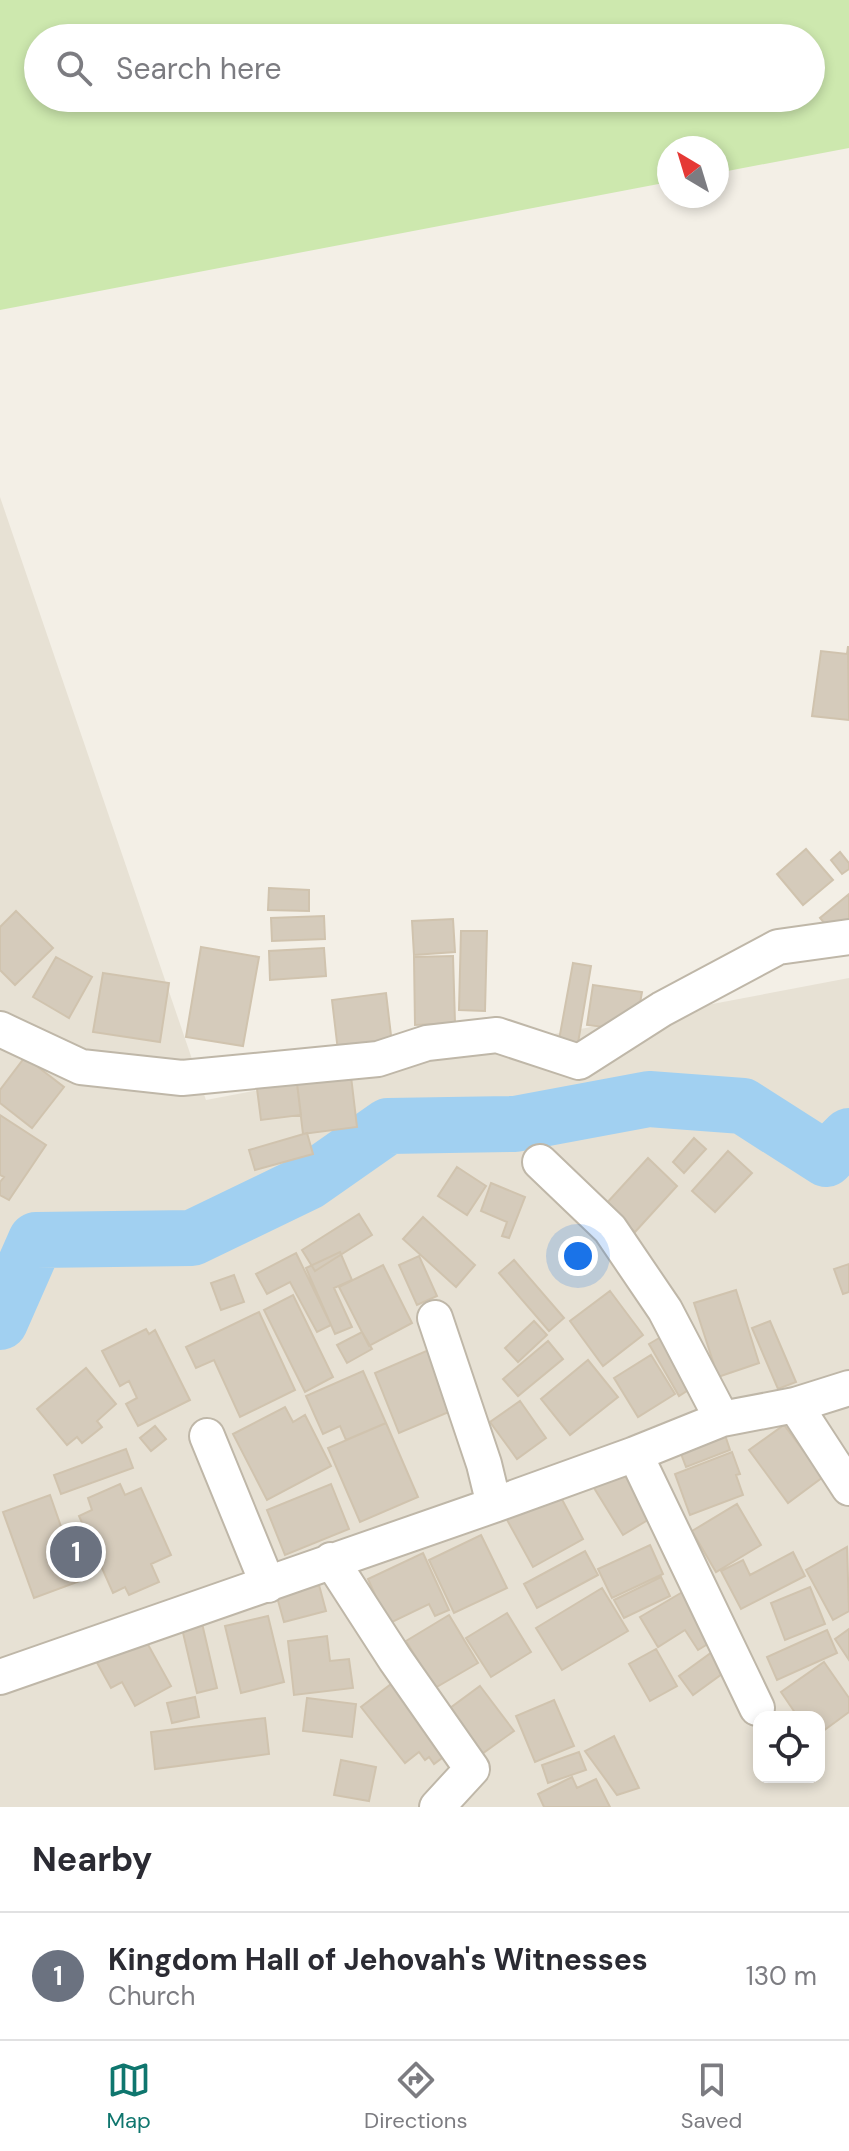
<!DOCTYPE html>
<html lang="en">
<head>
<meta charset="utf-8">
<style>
  :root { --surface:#fff; --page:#f7f7f7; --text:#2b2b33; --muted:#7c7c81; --line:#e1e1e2; --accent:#0f766e }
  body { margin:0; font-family:"DM Sans",sans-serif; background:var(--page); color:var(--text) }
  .controls { position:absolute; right:24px; bottom:24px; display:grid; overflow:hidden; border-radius:16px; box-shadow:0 4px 12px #0003 }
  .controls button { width:72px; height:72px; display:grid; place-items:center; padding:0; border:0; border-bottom:2px solid var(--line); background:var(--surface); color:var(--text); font:40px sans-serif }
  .compass { position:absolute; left:657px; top:136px; width:72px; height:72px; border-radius:50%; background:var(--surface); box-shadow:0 4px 12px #0003; rotate:322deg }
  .you { position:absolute; left:578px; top:1256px; width:28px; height:28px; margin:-20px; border:6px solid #fff; border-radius:50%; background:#1a73e8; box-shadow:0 0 0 12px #1a73e833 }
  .badge { display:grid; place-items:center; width:52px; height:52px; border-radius:50%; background:var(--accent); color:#fff; font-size:26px; font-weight:700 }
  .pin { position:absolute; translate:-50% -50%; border:4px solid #fff; box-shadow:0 2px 8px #0006 }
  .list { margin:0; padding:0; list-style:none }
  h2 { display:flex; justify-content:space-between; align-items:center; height:104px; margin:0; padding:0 32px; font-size:34px }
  h2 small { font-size:26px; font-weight:400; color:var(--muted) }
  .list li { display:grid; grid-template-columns:52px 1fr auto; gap:24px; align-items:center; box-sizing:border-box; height:128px; padding:0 32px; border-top:2px solid var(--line) }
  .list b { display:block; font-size:30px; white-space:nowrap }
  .list p { margin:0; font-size:26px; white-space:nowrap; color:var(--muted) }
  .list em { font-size:26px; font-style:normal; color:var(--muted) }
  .icon { flex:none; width:44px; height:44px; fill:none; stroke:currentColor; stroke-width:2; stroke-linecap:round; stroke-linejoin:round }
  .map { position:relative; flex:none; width:849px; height:1807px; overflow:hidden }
  .search { position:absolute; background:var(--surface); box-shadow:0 4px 12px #0003; left:24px; right:24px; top:24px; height:88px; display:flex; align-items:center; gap:20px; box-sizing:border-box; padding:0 28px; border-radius:44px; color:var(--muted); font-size:30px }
  .sheet { height:232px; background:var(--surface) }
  nav { display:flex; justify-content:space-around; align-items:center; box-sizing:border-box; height:112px; border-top:2px solid var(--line); background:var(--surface); font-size:22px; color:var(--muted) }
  nav a { display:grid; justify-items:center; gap:4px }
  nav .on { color:var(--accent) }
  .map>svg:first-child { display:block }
  .residential { fill:#e7e1d4; fill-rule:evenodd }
  .green { fill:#cde8ae; fill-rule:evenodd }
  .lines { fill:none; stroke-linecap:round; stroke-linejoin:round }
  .river { stroke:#a1d0f1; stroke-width:56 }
  .building { fill:#d5cbbb; stroke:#d0c3ae; stroke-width:2 }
  .minor-casing { stroke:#bfb7a8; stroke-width:38 }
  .minor { stroke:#fff; stroke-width:34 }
</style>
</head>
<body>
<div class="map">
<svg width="849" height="1807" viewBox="0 0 849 1807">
  <rect width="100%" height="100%" fill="#f3efe6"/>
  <!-- residential -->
  <path class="residential" d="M0 497 206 1100 849 978V1807H0ZM759 1717H819V1777H759Z"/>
  <!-- green -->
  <path class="green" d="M0 0H849V148L717 173V148H669V182L0 310ZM38 38H811V98H38Z"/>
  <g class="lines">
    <!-- river -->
    <path class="river" d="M0 1322 36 1240 192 1238 308 1182 388 1126 515 1124 649 1099 743 1106 826 1159 849 1136"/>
  </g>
  <!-- building -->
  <path class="building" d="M848 646 849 720 812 716 821 651 847 654Z
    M806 849 833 880 803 905 777 874Z
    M840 852 849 863V869L842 874 831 860Z
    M269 888 309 890V911L268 910Z
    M849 894V927L836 937 820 918Z
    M16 911 53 948 15 985 0 970V927Z
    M324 916 325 939 272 941 271 918Z
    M453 919 455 952 414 955 412 921Z
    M461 931H487L485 1011 459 1010Z
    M201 947 259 957 243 1046 186 1037Z
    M324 948 326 976 270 980 269 951Z
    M453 956 455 1023 415 1025 414 957Z
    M56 957 92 977 69 1018 33 997Z
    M573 963 591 966 578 1043 559 1040Z
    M103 973 169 983 160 1042 93 1032Z
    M593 985 642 992 637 1020 621 1029 587 1025Z
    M386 993 392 1044 338 1051 332 1000Z
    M25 1057 64 1087 32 1128 0 1103V1090Z
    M350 1068 357 1127 303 1134 296 1075Z
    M296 1075 301 1115 261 1120 256 1081Z
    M0 1115 46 1145 9 1200 0 1195V1182L4 1177 0 1175Z
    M307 1133 313 1154 255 1170 249 1150Z
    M694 1138 706 1149 684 1173 673 1162Z
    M728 1151 752 1173 715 1212 692 1191Z
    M648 1158 677 1186 635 1232 605 1205Z
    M457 1167 486 1186 467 1215 438 1196Z
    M491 1183 525 1197 509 1238 502 1236 507 1222 481 1211Z
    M359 1214 372 1235 315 1271 302 1250Z
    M423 1217 475 1265 456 1287 403 1239Z
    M340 1252 352 1280 334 1288 352 1327 335 1334 306 1268Z
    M296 1253 331 1325 317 1332 290 1282 267 1294 256 1274Z
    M419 1256 437 1296 417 1305 399 1265Z
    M514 1260 564 1318 549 1331 499 1273Z
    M849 1264V1292L843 1294 834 1269Z
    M383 1265 412 1323 369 1346 339 1287Z
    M234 1275 244 1302 221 1310 211 1283Z
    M736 1290 759 1363 718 1377 694 1303Z
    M610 1291 643 1335 603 1366 570 1321Z
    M293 1295 333 1377 305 1392 264 1310Z
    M259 1312 295 1390 240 1417 214 1360 196 1368 186 1347Z
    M534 1321 547 1335 518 1362 505 1348Z
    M770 1321 796 1382 778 1389 752 1328Z
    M146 1329 149 1334 155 1330 190 1400 138 1426 126 1404 137 1398 129 1381 120 1386 102 1351Z
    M362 1332 372 1349 347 1363 337 1345Z
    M666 1334 696 1385 679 1396 649 1344Z
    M548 1341 563 1359 518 1396 503 1379Z
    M431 1349 456 1409 399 1433 375 1373Z
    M651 1355 675 1394 638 1417 614 1378Z
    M588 1360 618 1397 570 1435 541 1399Z
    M86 1368 116 1404 97 1421 102 1427 82 1443 77 1437 67 1445 37 1409Z
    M363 1371 386 1423 346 1440 340 1426 323 1434 306 1396Z
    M520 1401 546 1438 517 1459 490 1422Z
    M285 1407 293 1422 305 1415 331 1466 267 1500 233 1434Z
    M386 1423 418 1497 360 1522 328 1448Z
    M784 1425 823 1477 788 1503 749 1450Z
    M155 1426 166 1439 151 1451 140 1438Z
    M722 1426 730 1450 686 1467 677 1443Z
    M126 1449 133 1468 61 1494 54 1475Z
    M732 1452 740 1474 736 1475 743 1495 690 1515 675 1474Z
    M623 1463 656 1515 623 1535 591 1483Z
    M120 1484 125 1495 141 1488 171 1555 151 1564 159 1582 129 1595 125 1587 113 1593 79 1516 92 1510 88 1498Z
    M331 1484 349 1529 285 1555 267 1510Z
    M557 1490 583 1539 533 1567 506 1518Z
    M50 1495 80 1581 34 1598 3 1512Z
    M737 1504 761 1545 716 1572 692 1531Z
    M481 1535 507 1588 454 1613 429 1560Z
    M650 1545 663 1574 612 1598 598 1569Z
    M847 1547 849 1611 833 1620 806 1570Z
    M585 1551 598 1575 537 1608 524 1584Z
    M793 1552 805 1576 741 1609 721 1571 743 1560 750 1575Z
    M423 1553 449 1610 435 1616 429 1604 388 1624 368 1579Z
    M661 1577 670 1596 624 1618 614 1600Z
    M319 1585 326 1611 284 1622 277 1597Z
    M691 1587 721 1636 698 1650 685 1630 658 1647 640 1617Z
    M810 1587 825 1624 785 1640 771 1603Z
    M602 1588 628 1631 562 1670 536 1628Z
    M507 1613 531 1652 491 1677 466 1638Z
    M449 1615 478 1663 435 1688 406 1641Z
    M268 1616 284 1682 241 1693 225 1626Z
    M201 1619 217 1688 197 1693 181 1624Z
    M849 1629V1660L835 1639Z
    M827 1630 837 1653 777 1680 767 1657Z
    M141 1632 171 1686 135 1706 122 1682 111 1688 95 1659Z
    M327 1636 330 1661 349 1659 353 1688 294 1695 288 1641Z
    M719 1647 733 1666 693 1695 679 1676Z
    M656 1649 677 1686 650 1701 629 1664Z
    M824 1662 849 1698V1712L819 1734V1717H798L781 1692Z
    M399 1678 454 1749 434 1764 429 1757 425 1760 419 1752 405 1763 361 1707Z
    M480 1686 514 1731 479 1756 446 1711Z
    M195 1697 199 1717 172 1723 167 1703Z
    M307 1698 356 1704 352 1737 303 1731Z
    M554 1700 574 1746 535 1762 516 1716Z
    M265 1718 269 1754 155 1769 151 1732Z
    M614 1736 639 1788 617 1795 585 1751Z
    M579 1752 586 1770 548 1783 542 1765Z
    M341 1760 376 1767 369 1801 334 1795Z
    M572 1777 577 1788 596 1779 610 1807H544L538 1794Z"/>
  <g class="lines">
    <defs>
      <path id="minor" d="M0 1029 81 1067 182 1078 378 1059 427 1043 497 1035 579 1062 662 1009 778 947 849 937
        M540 1162 610 1229 665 1310 722 1419
        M435 1318 484 1464 494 1505
        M795 1405 849 1488
        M207 1436 268 1585
        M635 1454 757 1708
        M331 1560 395 1659 472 1769 437 1807
        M0 1677 494 1505 635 1454 722 1419 795 1405 849 1388"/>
    </defs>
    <!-- minor casing -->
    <use href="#minor" class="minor-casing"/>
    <!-- minor -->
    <use href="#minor" class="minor"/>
  </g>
</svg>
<div class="controls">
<button><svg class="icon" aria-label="locate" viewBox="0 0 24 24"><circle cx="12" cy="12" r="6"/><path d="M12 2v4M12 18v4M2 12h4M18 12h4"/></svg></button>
</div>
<svg class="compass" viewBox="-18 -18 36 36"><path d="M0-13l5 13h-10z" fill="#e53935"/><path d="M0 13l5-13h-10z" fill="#7c7c81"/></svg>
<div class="you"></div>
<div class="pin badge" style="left:76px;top:1552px;background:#6b7280">1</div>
<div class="search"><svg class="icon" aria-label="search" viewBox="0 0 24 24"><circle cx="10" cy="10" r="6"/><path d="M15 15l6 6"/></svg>Search here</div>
</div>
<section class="sheet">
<h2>Nearby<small></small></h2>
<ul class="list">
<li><span class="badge" style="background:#6b7280">1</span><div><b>Kingdom Hall of Jehovah's Witnesses</b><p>Church</p></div><em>130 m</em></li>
</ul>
</section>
<nav>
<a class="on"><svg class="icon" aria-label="map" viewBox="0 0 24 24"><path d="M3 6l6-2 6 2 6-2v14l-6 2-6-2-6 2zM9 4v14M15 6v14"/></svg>Map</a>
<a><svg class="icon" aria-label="directions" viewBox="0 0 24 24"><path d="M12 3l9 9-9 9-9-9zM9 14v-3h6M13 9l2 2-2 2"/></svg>Directions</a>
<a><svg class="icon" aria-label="saved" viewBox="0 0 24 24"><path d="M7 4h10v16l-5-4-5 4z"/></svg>Saved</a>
</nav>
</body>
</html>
